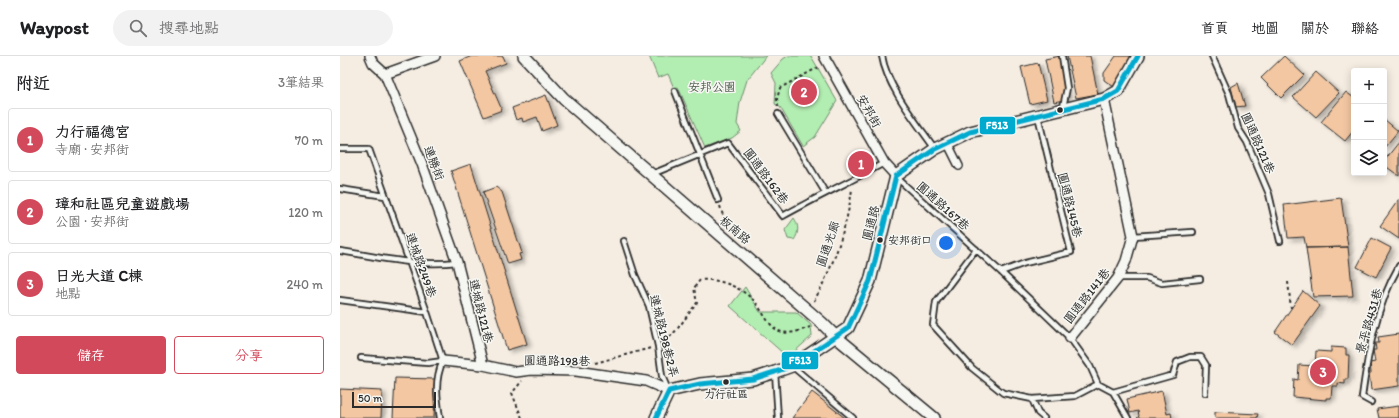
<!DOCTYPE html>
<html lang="zh-TW">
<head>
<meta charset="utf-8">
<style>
  :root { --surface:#fff; --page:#f2f2f2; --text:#202124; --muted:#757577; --line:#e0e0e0; --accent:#d1495b }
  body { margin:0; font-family:Itim,"LXGW WenKai TC",sans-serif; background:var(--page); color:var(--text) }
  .controls { position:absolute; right:12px; top:12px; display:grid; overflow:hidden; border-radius:4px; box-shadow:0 2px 10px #0003 }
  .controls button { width:36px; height:36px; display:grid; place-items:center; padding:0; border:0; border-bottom:1px solid var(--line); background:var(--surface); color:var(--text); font:20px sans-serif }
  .scale { position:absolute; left:12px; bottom:10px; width:84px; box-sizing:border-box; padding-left:4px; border:2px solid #2b2b2b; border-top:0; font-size:11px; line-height:14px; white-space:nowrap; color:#2b2b2b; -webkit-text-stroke:3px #f6f6f2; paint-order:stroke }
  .you { position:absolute; left:606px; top:187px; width:14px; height:14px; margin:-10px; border:3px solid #fff; border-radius:50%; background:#1a73e8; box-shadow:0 0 0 6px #1a73e833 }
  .badge { display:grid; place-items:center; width:26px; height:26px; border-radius:50%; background:var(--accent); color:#fff; font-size:13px; font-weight:700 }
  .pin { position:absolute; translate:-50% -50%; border:2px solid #fff; box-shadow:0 1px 4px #0006 }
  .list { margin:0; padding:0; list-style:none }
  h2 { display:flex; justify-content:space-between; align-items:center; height:52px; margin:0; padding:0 16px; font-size:17px }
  h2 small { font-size:13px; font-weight:400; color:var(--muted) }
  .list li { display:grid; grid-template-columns:26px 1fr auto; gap:12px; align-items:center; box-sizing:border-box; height:64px; margin:0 8px 8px; padding:0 8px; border:1px solid var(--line); border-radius:4px }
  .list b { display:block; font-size:15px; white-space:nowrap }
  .list p { margin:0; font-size:13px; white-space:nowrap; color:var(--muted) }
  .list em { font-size:13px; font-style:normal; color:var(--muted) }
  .actions { display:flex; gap:8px; padding:12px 16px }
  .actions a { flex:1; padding:9px 0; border:1px solid var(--accent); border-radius:4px; text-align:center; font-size:14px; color:var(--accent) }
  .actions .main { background:var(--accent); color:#fff }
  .icon { flex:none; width:22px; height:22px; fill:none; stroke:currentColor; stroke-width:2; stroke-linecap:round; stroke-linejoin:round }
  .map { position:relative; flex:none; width:1059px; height:362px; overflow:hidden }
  header { display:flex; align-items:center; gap:24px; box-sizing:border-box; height:56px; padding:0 20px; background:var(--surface); border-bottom:1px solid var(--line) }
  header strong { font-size:19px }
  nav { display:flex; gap:22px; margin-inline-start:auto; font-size:14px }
  .search { width:280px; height:36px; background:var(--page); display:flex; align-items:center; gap:10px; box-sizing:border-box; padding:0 14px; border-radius:22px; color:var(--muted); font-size:15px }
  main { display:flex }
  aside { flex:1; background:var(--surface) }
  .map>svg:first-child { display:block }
  .green { fill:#b2edb1; stroke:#6e8c6e }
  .building { fill:#f3c7a2; stroke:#2b2b2b; filter:url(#shadow) }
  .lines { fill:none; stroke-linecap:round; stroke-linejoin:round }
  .service-casing { stroke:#2b2b2b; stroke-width:8 }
  .pedestrian-casing { stroke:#2b2b2b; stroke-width:10 }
  .minor-casing { stroke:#2b2b2b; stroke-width:12 }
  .tertiary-casing { stroke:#2b2b2b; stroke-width:14 }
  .path { stroke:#2b2b2b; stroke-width:2; stroke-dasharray:3 3; stroke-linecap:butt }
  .service { stroke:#f6f6f2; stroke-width:4.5 }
  .pedestrian { stroke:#f6f6f2; stroke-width:7 }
  .minor { stroke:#f6f6f2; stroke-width:9 }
  .tertiary { stroke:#f6f6f2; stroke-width:11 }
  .bus-1-casing { stroke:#f6f6f2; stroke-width:8 }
  .bus-1 { stroke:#00a9ce; stroke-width:5 }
  .bus-dot { fill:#2b2b2b; stroke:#f6f6f2; stroke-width:1.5 }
  .labels { text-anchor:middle; stroke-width:3; stroke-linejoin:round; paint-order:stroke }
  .bus-label { font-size:11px; fill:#2b2b2b; stroke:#f6f6f2; text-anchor:start }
  .park-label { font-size:12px; fill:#4d5c4c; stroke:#f6f6f2 }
  .street-label { font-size:12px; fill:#2b2b2b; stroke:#f6f6f2 }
  .line-badge { stroke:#f6f6f2; stroke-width:1.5 }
  .badge-label { font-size:11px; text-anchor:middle; font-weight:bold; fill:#fff }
</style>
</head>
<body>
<header>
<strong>Waypost</strong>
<div class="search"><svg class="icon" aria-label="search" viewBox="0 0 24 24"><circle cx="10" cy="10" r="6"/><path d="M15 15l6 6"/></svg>搜尋地點</div>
<nav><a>首頁</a><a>地圖</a><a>關於</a><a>聯絡</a></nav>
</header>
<main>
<aside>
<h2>附近<small>3筆結果</small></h2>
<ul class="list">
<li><span class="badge">1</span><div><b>力行福德宮</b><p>寺廟 · 安邦街</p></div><em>70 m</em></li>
<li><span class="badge">2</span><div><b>璋和社區兒童遊戲場</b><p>公園 · 安邦街</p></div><em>120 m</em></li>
<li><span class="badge">3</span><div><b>日光大道 C棟</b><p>地點</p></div><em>240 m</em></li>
</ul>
<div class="actions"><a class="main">儲存</a><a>分享</a></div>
</aside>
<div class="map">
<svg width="1059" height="362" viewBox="0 0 1059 362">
  <defs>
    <filter id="shadow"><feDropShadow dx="4" dy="2.5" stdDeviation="2" flood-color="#0004"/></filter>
  </defs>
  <rect width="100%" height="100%" fill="#f5ede2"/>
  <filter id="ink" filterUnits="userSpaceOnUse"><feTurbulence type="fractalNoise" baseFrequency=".025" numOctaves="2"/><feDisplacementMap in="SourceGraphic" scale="8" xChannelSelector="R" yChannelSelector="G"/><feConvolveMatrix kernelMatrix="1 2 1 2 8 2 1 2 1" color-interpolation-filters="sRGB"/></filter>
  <g filter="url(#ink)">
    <!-- green -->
    <path class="green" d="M309 0H426L407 24 400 46 397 68 401 75 392 82 365 92 338 31 334 32 328 18 318 22Z
      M448 0H471L497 45 475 81 463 90 440 51 435 48 436 27 431 17 443 3Z
      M454 162C459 169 459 177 454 184L448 183 445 174Z
      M405 231 420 256H456L471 269 472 280 454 296 445 299 390 250Z"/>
    <!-- building -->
    <path class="building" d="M132 0H163L166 7 145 15 162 54 144 61 120 5Z
      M720 0 728 43 714 46 705 3Z
      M727 0H750L758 38 736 42Z
      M776 0H799L774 31 764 24V17Z
      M944 0 964 19 941 42 921 22Z
      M698 7 707 44 690 48 681 11Z
      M976 16 999 37 976 61 953 41Z
      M898 27 905 50 896 51 891 31Z
      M1006 36 1014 42V74L1005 85 981 66Z
      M206 39 217 69 202 75 197 61 183 66 182 62 176 64 172 52Z
      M1044 63 1058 75 1044 92Z
      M1059 86V120L1044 109V105Z
      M131 108 187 288 167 294 111 115Z
      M156 131 162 136 182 197 179 198 181 204 168 208 143 136Z
      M1001 142 1008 191 966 192 964 181 948 182 944 149Z
      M1059 143V183L1040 170Z
      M1032 182 1051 192 1036 221 1017 211Z
      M1008 191 1013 240 973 241 966 192Z
      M963 235 980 250 952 289 935 276Z
      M1059 278V330L1031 334 1029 317H1031L1030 307 1035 306 1033 294H1036L1035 287H1039L1038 281Z
      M991 291 1006 292V299H1009L1008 323H1005V328L998 327V330H992L991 342H986V344L953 341 954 323 958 324 959 309 975 310 976 295 991 296Z
      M55 322 95 323 94 362H53Z
      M0 333 42 335 41 362H0Z
      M822 335 827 358 831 357 832 362H797L799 360 798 355 790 357 787 343Z
      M472 336 505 362H452Z
      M1059 350V362H1039L1037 353Z
      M875 356 918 358 917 362H875Z"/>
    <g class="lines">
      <defs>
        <path id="service" d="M542 0C547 31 577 67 595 93
          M722 0 727 32 723 51
          M872 0 889 38 898 72 907 86 929 138 940 185
          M335 35 378 144
          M438 58 485 136
          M0 93H29L87 256 103 305C94 324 97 342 100 362
          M312 118 388 87 443 160C477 141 511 125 544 107
          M556 121 661 216 730 282 750 310 758 328 773 336 788 362
          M0 133 45 140
          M793 180 853 176
          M284 185 295 219 309 250 318 290 322 320 328 334
          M636 193 596 246 593 269 632 312 663 337 692 343 735 340 758 328
          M0 195C40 201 77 211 117 206
          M661 216 685 207 731 196 698 60
          M779 222H807L822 227 860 223
          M0 244 87 256
          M21 302 88 307 103 305
          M452 310 513 362
          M435 316 438 362
          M773 336 833 319 837 306 850 301H861L866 309 865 337
          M692 343 698 357 704 362
          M1031 346 1022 341C1028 296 1036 250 1059 210"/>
        <path id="pedestrian" d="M607 86 619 110"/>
        <path id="minor" d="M30 0 33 7 45 18 95 0
          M484 0 544 107 556 120
          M45 18 82 108 117 206 143 309
          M730 282 778 222 786 205 793 180 764 43
          M103 305 143 309 176 316 191 314 236 315 306 325 329 335"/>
        <path id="tertiary" d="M184 0 224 43 482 267 495 280 594 362
          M316 362 329 335 360 328 413 323 435 316 452 310 508 272 530 225 556 120 595 93 630 76 764 43 778 35 798 0"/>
      </defs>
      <!-- service casing -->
      <use href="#service" class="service-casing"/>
      <!-- pedestrian casing -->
      <use href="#pedestrian" class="pedestrian-casing"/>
      <!-- minor casing -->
      <use href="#minor" class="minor-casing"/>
      <!-- tertiary casing -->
      <use href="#tertiary" class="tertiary-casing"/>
      <!-- path -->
      <path class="path" d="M438 51 437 43 440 32 479 11
        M380 150 386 169
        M948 226 951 252
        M474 245C493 211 507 172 512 133
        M325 285C339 274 346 260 357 247L354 232 360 224C380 222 403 232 416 247 423 256 427 267 437 274 446 280 460 275 470 271
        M255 307 311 292
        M182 362 172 337 182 325"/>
      <!-- service -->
      <use href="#service" class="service"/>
      <!-- pedestrian -->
      <use href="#pedestrian" class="pedestrian"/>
      <!-- minor -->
      <use href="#minor" class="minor"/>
      <!-- tertiary -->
      <use href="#tertiary" class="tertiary"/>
      <defs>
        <path id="bus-1" d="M316 362 329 335 360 328 413 323 435 316 452 310 508 272 530 225 556 120 595 93 630 76 764 43 778 35 798 0"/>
      </defs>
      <!-- bus-1 casing -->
      <use href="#bus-1" class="bus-1-casing"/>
      <!-- bus-1 -->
      <use href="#bus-1" class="bus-1"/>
    </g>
  </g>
  <!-- markers -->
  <g class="bus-dot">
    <circle cx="720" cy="54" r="3.5"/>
    <circle cx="540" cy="184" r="3.5"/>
    <circle cx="386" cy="326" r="3.5"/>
  </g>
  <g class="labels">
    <!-- bus labels -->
    <g class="bus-label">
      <text x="548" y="188">安邦街口</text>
      <text x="386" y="342" text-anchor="middle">力行社區</text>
    </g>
    <!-- park labels -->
    <g class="park-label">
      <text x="372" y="35">安邦公園</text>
    </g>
    <!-- street labels -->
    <g class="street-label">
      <text transform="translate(529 55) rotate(60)" y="4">安邦街</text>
      <text transform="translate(918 87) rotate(66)" y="4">圓通路121巷</text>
      <text transform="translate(94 107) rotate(69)" y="4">連勝街</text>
      <text transform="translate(426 120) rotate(53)" y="4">圓通路162巷</text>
      <text transform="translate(730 149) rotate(76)" y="4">圓通路145巷</text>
      <text transform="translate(603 150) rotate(42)" y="4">圓通路167巷</text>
      <text transform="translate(531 167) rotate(-76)" y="4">圓通路</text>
      <text transform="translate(395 174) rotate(40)" y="4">板南路</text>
      <text transform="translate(488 188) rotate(-71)" y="4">圓通光廊</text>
      <text transform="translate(81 209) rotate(70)" y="4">連城路249巷</text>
      <text transform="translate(747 240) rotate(-52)" y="4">圓通路141巷</text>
      <text transform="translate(141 255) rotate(76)" y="4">連城路121巷</text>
      <text transform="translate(1029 265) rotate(-74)" y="4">景平路431巷</text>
      <text transform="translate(324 280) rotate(76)" y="4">連城路198巷2弄</text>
      <text transform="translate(217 305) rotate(1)" y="4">圓通路198巷</text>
    </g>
  </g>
  <g class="line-badge">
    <rect x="639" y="60" width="37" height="19" rx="4" fill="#00a9ce"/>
    <rect x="441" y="295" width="38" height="19" rx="4" fill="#00a9ce"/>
  </g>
  <g class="badge-label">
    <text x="657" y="73">F513</text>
    <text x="460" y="308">F513</text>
  </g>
</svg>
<div class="controls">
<button>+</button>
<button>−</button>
<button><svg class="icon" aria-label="layers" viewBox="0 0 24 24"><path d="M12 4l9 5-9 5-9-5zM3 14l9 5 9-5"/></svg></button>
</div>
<div class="scale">50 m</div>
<div class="you"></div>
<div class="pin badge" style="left:521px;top:108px">1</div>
<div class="pin badge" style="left:464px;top:36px">2</div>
<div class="pin badge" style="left:983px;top:316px">3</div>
</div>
</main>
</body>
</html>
